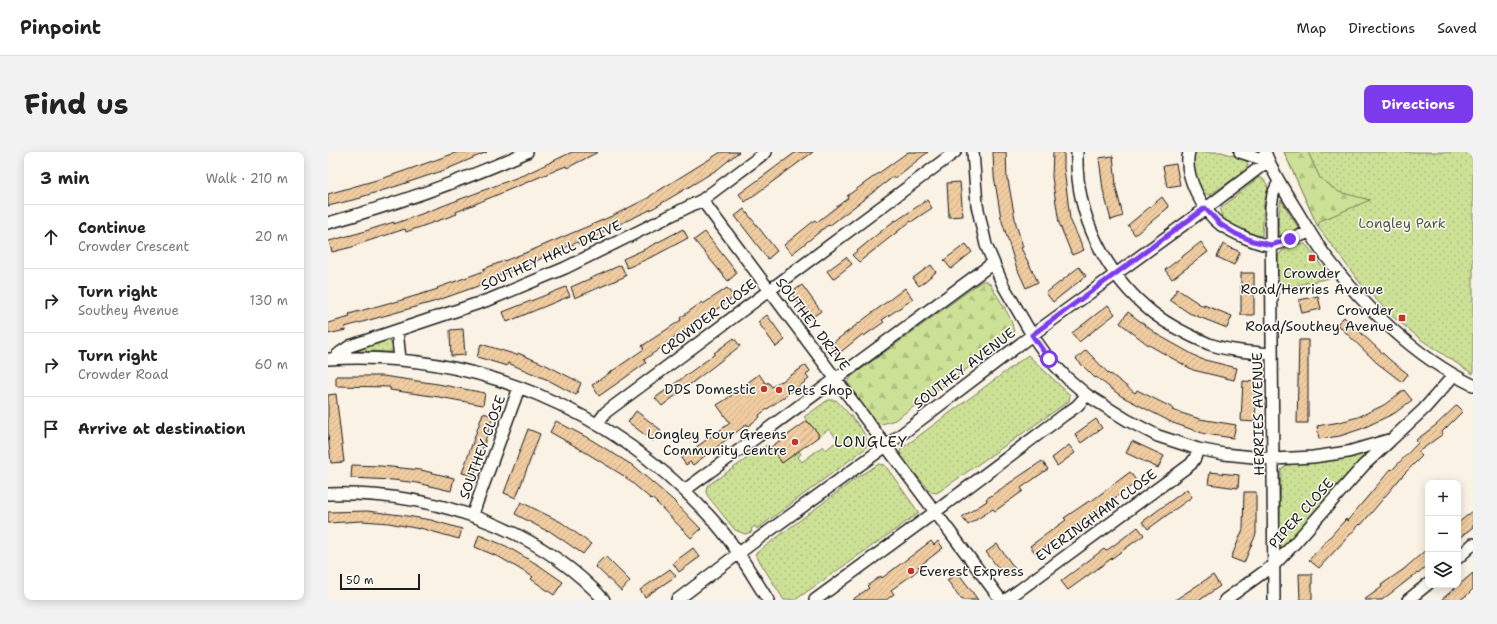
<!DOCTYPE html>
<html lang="en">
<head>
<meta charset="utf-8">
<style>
  :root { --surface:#fff; --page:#f2f2f2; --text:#222; --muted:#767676; --line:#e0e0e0; --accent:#7c3aed }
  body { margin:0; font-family:"Shantell Sans",sans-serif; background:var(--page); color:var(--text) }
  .controls { position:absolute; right:12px; bottom:12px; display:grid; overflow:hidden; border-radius:8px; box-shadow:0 2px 10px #0003 }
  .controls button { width:36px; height:36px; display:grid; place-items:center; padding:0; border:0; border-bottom:1px solid var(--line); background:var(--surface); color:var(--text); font:20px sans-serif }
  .scale { position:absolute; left:12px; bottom:10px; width:80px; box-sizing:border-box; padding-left:4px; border:2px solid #1c1c1c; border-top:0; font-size:11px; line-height:14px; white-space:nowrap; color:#1c1c1c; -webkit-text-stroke:3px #fdfcf7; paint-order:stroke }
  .stop { position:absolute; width:12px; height:12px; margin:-9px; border:3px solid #7c3aed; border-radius:50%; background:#fff }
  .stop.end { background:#7c3aed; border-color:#fff; box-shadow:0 1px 4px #0008 }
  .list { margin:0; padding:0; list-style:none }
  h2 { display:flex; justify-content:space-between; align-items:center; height:52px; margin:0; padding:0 16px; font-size:17px }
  h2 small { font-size:13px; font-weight:400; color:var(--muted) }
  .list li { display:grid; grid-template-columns:26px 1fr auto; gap:12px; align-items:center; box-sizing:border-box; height:64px; padding:0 16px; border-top:1px solid var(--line) }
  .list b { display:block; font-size:15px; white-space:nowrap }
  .list p { margin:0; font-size:13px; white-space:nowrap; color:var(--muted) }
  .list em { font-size:13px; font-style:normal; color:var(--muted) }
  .icon { flex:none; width:22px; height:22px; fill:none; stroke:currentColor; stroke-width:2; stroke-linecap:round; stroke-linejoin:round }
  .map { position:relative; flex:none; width:1145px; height:448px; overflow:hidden; border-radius:8px }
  header { display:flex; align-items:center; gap:24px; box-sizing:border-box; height:56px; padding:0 20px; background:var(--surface); border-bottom:1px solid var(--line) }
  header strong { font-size:19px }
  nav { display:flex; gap:22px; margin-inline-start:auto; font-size:14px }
  .intro { display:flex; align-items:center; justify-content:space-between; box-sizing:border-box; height:96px; padding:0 24px }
  h1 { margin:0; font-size:28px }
  .button { padding:10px 18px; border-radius:8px; background:var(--accent); color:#fff; font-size:14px; font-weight:700 }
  main { display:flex; gap:24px; padding:0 24px }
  aside { flex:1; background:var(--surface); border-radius:8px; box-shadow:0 2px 10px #0003 }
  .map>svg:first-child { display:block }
  .grass { fill:url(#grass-dots); stroke:#747e59 }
  .forest { fill:url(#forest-firs); stroke:#747e59 }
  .building { fill:url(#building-hatch); stroke:#1c1c1c }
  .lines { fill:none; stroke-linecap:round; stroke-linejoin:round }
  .street-casing { stroke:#1c1c1c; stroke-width:14 }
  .street { stroke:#fdfcf7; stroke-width:11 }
  .route { stroke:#7c3aed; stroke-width:5 }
  .poi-dot { fill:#c8321e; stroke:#fdfcf7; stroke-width:1.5 }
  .labels { text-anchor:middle; stroke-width:3; stroke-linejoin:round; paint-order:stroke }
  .park-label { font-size:14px; fill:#515741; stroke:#fdfcf7 }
  .street-label { font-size:14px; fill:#1c1c1c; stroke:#fdfcf7 }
  .poi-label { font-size:14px; fill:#1c1c1c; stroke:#fdfcf7; text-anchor:end }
  .neighbourhood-label { font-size:15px; letter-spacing:1px; fill:#1c1c1c; stroke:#fdfcf7 }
</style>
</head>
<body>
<header>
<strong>Pinpoint</strong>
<nav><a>Map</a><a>Directions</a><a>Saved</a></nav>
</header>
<div class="intro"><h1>Find us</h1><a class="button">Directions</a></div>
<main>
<aside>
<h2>3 min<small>Walk · 210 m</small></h2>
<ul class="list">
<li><svg class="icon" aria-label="ahead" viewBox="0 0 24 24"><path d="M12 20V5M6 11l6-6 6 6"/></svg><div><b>Continue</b><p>Crowder Crescent</p></div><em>20 m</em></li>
<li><svg class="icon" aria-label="right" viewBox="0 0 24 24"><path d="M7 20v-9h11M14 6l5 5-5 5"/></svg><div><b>Turn right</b><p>Southey Avenue</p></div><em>130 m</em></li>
<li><svg class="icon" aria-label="right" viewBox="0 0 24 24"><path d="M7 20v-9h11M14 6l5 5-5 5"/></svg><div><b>Turn right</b><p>Crowder Road</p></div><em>60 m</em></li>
<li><svg class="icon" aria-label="arrive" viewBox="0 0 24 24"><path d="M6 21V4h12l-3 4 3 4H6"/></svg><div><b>Arrive at destination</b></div></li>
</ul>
</aside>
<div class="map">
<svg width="1145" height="448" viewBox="0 0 1145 448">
  <defs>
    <pattern id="grass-dots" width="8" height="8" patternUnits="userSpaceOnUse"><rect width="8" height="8" fill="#cde196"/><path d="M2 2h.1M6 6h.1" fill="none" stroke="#afc081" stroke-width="1.8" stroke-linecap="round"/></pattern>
    <pattern id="forest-firs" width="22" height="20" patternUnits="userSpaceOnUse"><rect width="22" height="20" fill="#cde196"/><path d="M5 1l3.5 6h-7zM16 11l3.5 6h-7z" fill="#afc081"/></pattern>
    <pattern id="building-hatch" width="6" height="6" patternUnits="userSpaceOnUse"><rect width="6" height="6" fill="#f1cca1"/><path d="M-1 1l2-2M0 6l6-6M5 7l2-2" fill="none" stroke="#ceaf8a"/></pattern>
  </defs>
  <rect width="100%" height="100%" fill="#fbf2e6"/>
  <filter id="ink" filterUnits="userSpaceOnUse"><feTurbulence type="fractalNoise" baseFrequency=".025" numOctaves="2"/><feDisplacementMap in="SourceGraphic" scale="8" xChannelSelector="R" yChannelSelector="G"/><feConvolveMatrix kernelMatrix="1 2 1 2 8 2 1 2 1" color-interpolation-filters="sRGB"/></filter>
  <g filter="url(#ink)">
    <!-- grass -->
    <path class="grass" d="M866 0H894L918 8 920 13 917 19 882 43C881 43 876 41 876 41 869 35 864 8 866 0Z
      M956 0H1145V222L1095 189 1064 164 1033 132 990 75Z
      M931 25 935 27 939 32 940 39 936 50 934 84C922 86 888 71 893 56Z
      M953 48 971 77 952 84 950 69Z
      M971 92H977L981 96 1002 126 950 137V104L954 99Z
      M57 187C62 189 65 191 65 198L63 200 28 199 31 195Z
      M700 203 742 243 741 249 609 341 603 340 571 303 573 297Z
      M500 248H508C517 258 534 274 538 286 539 289 538 292 538 296L429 377 427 374 423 377 424 380 417 382 407 378 379 343 378 339 379 334 440 292 454 311 471 299 473 302 470 305 474 310 495 294 498 298 510 288 501 277 490 285V281L476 265Z
      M1040 300 1041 302 959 395 955 396 951 395 953 318 959 313 966 311Z
      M551 312 557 313 591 361 467 448H456L427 402 531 324Z"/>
    <!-- forest -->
    <path class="forest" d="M956 0H980L992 26 1011 40 1042 48 992 69 990 75Z
      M654 129H658L662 132C669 145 689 170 685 184L567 268 554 272 545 270 523 240 519 231 524 224Z"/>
    <!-- building -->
    <path class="building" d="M130 0H159L117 18 69 34 33 45V46L0 54V42L59 25Z
      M244 0H270L239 16 238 14 128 60 129 62 78 80 77 77 28 93V94L4 100 1 89 31 81 66 70V72L104 58 198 22Z
      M393 0H411L390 17 369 30 324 57 281 77V78L251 92 250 90 216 105 200 113 152 131 153 133 105 150 17 175 18 178 0 182V171L22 165 21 162 64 150V151L110 137 109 136 156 119 155 117 202 99 284 64 322 45V44Z
      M468 0H485L417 50 411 42Z
      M580 0H600L566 27 565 25 552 35 501 74 500 73 464 102 456 93 487 68 489 70 520 46 519 44Z
      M665 0H678L679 28H680L688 72 695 95 693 96 710 130 698 136 688 114 673 66 666 24Z
      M725 0H736V16L742 67 756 98 744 103 731 71 724 25Z
      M785 4 788 32H787L795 64 783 68 775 38 771 6Z
      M848 12 852 33 839 35 835 14Z
      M632 30 635 64 621 65 619 31Z
      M834 45 841 55 807 83 800 73Z
      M599 48 604 56 583 70V69L531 110 524 103 567 68 568 69Z
      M416 57 449 99 440 107 407 64Z
      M355 77 360 86 328 103 299 116 295 107 317 97Z
      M377 80 409 121 400 129 366 88Z
      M873 90 880 100 844 127 837 118Z
      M638 92 644 100 623 117 616 108Z
      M895 92 912 100 906 113 889 105Z
      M518 105 524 112 505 127 499 119Z
      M293 113 298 124 247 146 243 135Z
      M603 113 608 120 591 134 585 126Z
      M751 115 758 124 725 150 718 141Z
      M913 121H926V163H913Z
      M474 133 493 159 482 167 463 141Z
      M238 135 242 144 179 170 175 160Z
      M399 136 406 145 386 159 385 158 316 208 318 211 271 244 264 233 316 197 314 194 353 168 352 166 374 150 375 152Z
      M577 136 585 147 554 168 556 170 536 184 535 182 509 203 502 193Z
      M849 137 876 155V153L904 164 899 176 861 161 842 148Z
      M990 144 993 157 974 161 971 148Z
      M780 153 787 162 751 190 744 181Z
      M800 160 830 183 873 207 909 216 906 228 865 218 819 192 792 171Z
      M439 163 457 188 448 195 430 170Z
      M1016 165 1062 208 1080 222 1074 230 1049 211 1009 172Z
      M135 177 137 203 123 204 122 178Z
      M406 186 412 194 334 254 327 246 387 202 386 201Z
      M971 188H980V271H969Z
      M153 192 189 203 190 201 218 213 253 231 248 243 220 228 180 211 179 214 149 205Z
      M758 198 782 223 783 222 807 241 809 238 845 256 844 258 872 267 908 273 905 286 877 282 845 271 793 244 768 225 767 226 748 207Z
      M478 213 482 219 478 223 481 227 431 263 432 265 420 274 419 272 365 313 362 310 358 313 353 306 402 271 389 253 397 248 431 222 438 232 440 230 444 235 452 229 453 230Z
      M8 224H55L110 232 157 241 155 253 111 245 62 238V235L8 234Z
      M915 229 929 230 927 270 913 269Z
      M1076 238 1084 248 1067 261 1033 277 1012 284 991 287 989 274 1012 270 1030 265 1056 253Z
      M8 242 16 310 3 311 0 283V243Z
      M1129 253 1135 259 1114 280 1115 282 1090 300 1094 304 1076 322 1033 373 1032 372 991 416 981 408 1018 367 1019 369 1063 317 1064 318 1090 291 1088 288 1108 273Z
      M308 259 333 278 325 289 300 270Z
      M155 261 165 264 146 324 134 321Z
      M768 267 774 276 753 291 747 282Z
      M228 269 262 287 304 313 345 348 373 377 363 386 324 346 323 347 296 324 252 297 222 280Z
      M479 269 490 281V285L454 311 443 295Z
      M200 277 212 282 188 346 176 341Z
      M804 289 836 304 830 316 798 301Z
      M741 293 747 301 729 314 724 306Z
      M714 309 720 317 693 336 695 339 667 359 665 357 640 373 634 365 659 349 658 347Z
      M24 313 53 314 93 318 126 326 123 339 89 331 65 328 23 326Z
      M802 320 809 330 708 402 702 394 738 368 736 366 761 349 762 350Z
      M882 320 911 323 910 336 880 332Z
      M859 337 864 345 820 377 814 370Z
      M916 340H928V382L916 411 903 406 915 377Z
      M193 350 233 370 263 392 255 402 220 378 219 379 187 362Z
      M39 359 73 363 103 368 134 377 131 387 92 376V377L61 371 34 369 0 371V360Z
      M1145 359V375L1130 387V371Z
      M810 375 816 383 740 438 733 429 776 397 778 399Z
      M151 383 178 394 212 414 235 430 226 443 203 427 205 425 173 406 147 395Z
      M603 389 606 393 610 389 615 396 590 415 592 416 584 423 563 438 566 442 558 448H524L541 436 539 434 553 424 554 426Z
      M669 392 688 418 678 426 658 400Z
      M365 396 372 405 351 420 345 411Z
      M1100 396V413L1090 422 1089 421 1054 448H1036L1054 435 1053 433 1076 417Z
      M277 404 302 429 293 439 267 414Z
      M342 417 348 424 317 445 312 438Z
      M630 421 640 434 650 448H634L619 428Z
      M1145 421V437L1139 443 1132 448H1113Z
      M971 422H984V448H972Z
      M885 423 892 434 872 448H847Z"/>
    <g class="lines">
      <defs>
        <path id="street" d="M645 0 649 53 658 93 675 133 704 183 721 207 739 226 759 243 799 268 830 284 870 297 896 302 945 307 985 305 1020 300 1064 287 1096 257 1126 223
          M749 0C747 62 777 123 825 161 842 174 862 184 881 192 901 199 923 200 944 202
          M861 0C855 22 875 60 893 73 901 78 909 82 918 86 925 89 936 94 944 93 957 91 970 84 982 80
          M912 0 940 9
          M937 0C945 21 957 40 969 59 978 74 987 89 997 103 1035 154 1087 205 1145 233
          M374 48 673 448
          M0 71C68 52 134 29 199 0
          M69 179 72 207
          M6 206 13 200 22 194 163 147 237 116 374 48 438 0
          M0 207C146 198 286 258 383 366 406 391 422 420 440 448
          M269 272 278 260 627 0
          M357 338 665 111
          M0 342C100 339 207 373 276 448
          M144 364 191 236
          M1130 406 1145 392
          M349 448 423 392 558 294 704 183 877 57 940 9
          M487 448 607 360 736 263 749 254 759 243
          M678 448 863 312 867 306 870 297
          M897 448 947 412 966 392 1036 313 1062 289
          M946 448 943 55 945 42 951 29
          M1080 448 1100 432"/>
      </defs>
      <!-- street casing -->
      <use href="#street" class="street-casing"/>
      <!-- street -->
      <use href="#street" class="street"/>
    </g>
  </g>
  <g class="lines" filter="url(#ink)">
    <!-- route -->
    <path class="route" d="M721 207 704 183 877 56 892 72 908 82 925 89 943 93 962 87"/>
  </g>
  <!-- markers -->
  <g class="poi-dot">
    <rect x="980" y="102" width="8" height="8" rx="2"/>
    <rect x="1070" y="162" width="8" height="8" rx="2"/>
    <circle cx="436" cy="237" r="4"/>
    <circle cx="451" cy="238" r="4"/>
    <circle cx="467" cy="290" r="4"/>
    <circle cx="583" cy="419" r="4"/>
  </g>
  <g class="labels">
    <!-- park labels -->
    <g class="park-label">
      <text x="1074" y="76">Longley Park</text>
    </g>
    <!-- street labels -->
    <g class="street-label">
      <text transform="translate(223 103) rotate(-24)" y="5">SOUTHEY HALL DRIVE</text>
      <text transform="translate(380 165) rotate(-37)" y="5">CROWDER CLOSE</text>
      <text transform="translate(485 172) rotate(53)" y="5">SOUTHEY DRIVE</text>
      <text transform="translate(636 216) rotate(-37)" y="5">SOUTHEY AVENUE</text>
      <text transform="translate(930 262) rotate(-91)" y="5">HERRIES AVENUE</text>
      <text transform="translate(154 295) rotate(-70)" y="5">SOUTHEY CLOSE</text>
      <text transform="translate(973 361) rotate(-48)" y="5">PIPER CLOSE</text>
      <text transform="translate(768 363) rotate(-36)" y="5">EVERINGHAM CLOSE</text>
    </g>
    <!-- poi labels -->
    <g class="poi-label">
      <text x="984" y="126" text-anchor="middle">Crowder<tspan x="984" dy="16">Road/Herries Avenue</tspan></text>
      <text x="1066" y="163">Crowder<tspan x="1066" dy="16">Road/Southey Avenue</tspan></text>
      <text x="428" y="242">DDS Domestic</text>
      <text x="459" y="243" text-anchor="start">Pets Shop</text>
      <text x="459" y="287">Longley Four Greens<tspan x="459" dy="16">Community Centre</tspan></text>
      <text x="591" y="424" text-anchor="start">Everest Express</text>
    </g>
    <!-- neighbourhood labels -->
    <g class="neighbourhood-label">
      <text x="543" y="295">LONGLEY</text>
    </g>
  </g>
</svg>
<div class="controls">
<button>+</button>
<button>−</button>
<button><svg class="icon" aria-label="layers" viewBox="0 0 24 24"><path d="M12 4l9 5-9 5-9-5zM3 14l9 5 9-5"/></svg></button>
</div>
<div class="scale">50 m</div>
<div class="stop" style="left:721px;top:207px"></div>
<div class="stop end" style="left:962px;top:87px"></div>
</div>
</main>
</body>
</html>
